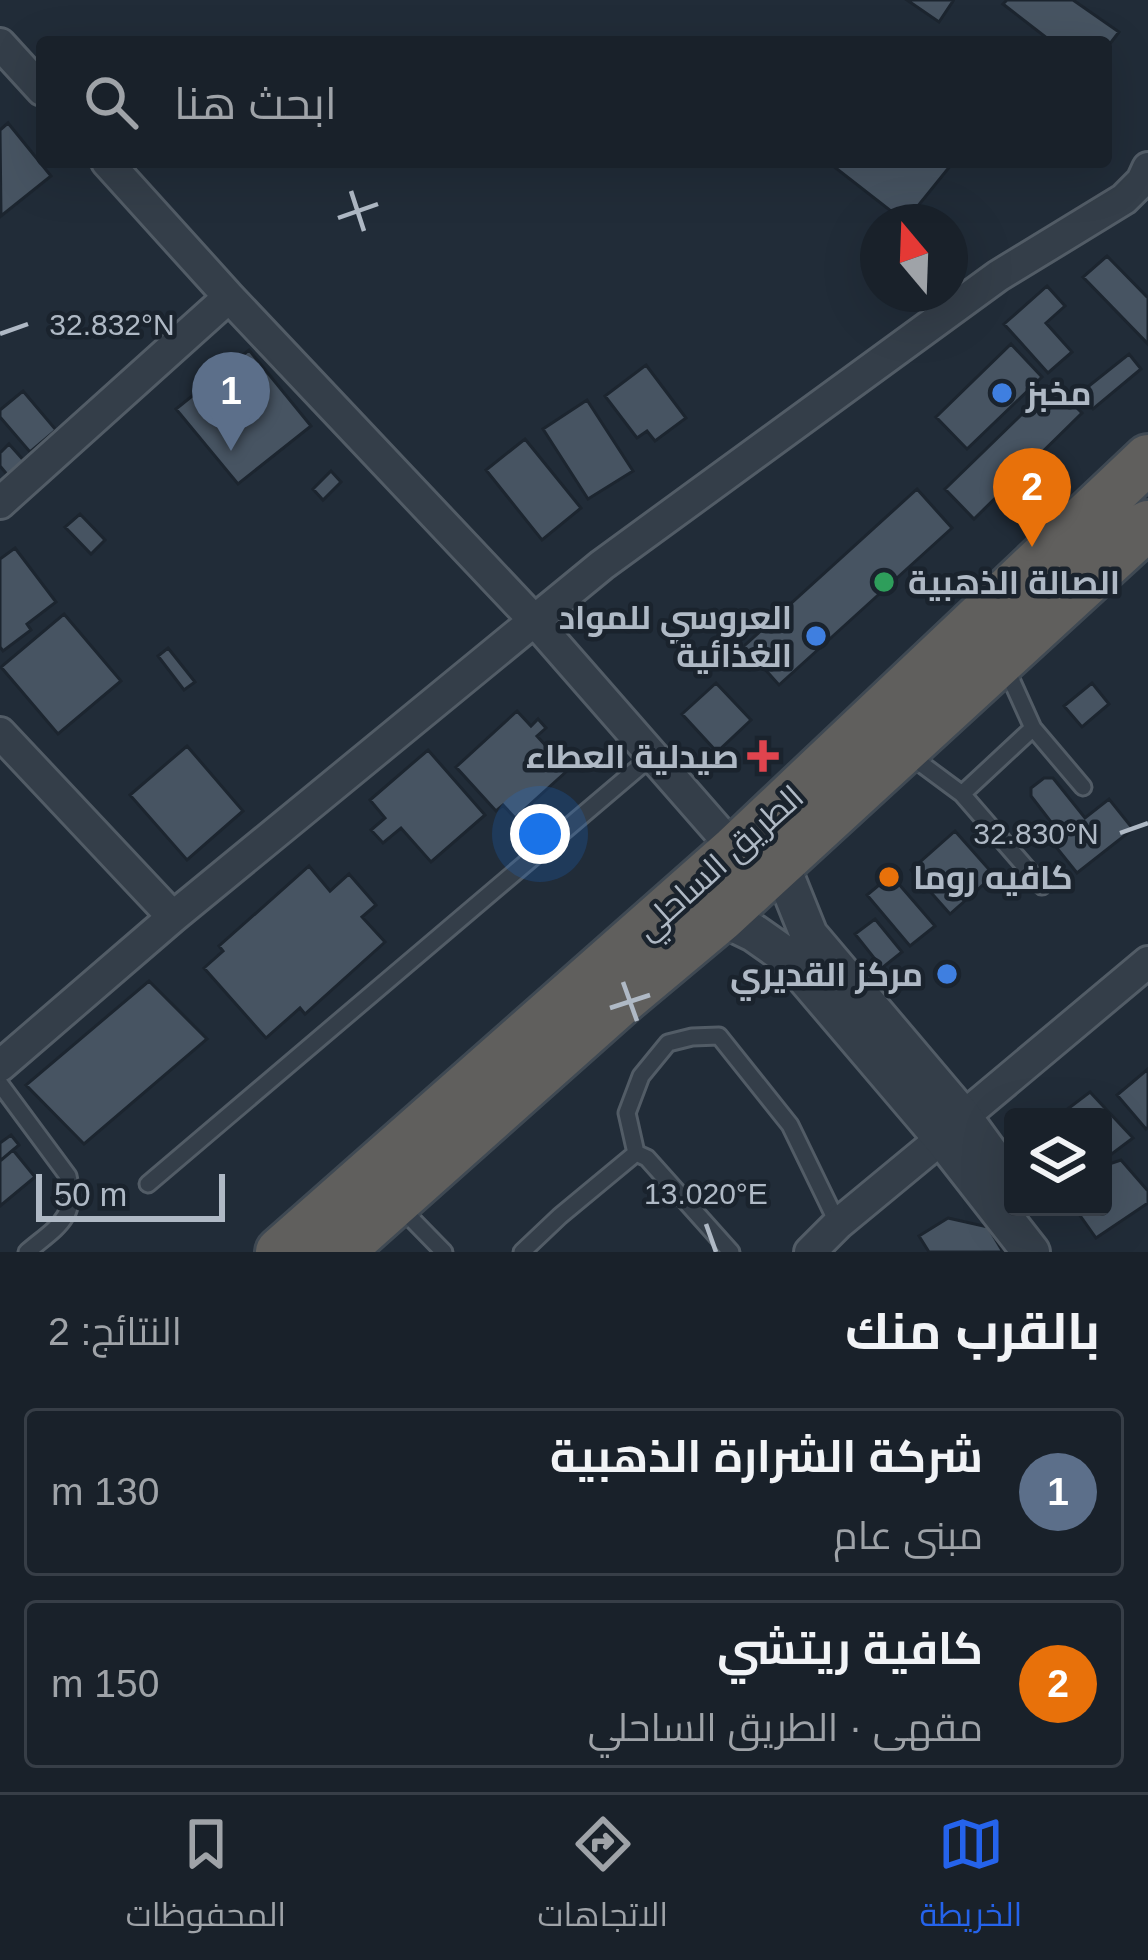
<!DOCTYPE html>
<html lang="ar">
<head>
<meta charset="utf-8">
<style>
  :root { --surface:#19212a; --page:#262e36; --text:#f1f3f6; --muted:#9fa3a8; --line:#373e47; --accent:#2563eb }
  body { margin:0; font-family:Arial,Cairo,sans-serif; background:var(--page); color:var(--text); direction:rtl }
  .controls { position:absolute; right:36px; bottom:36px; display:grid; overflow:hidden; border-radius:12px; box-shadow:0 12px 48px #0002 }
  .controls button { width:108px; height:108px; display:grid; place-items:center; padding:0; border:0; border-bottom:3px solid var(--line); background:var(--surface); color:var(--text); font:60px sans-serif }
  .compass { position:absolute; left:860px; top:204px; width:108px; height:108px; border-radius:50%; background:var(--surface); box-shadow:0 12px 48px #0002; rotate:341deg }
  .scale { position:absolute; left:36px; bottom:30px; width:189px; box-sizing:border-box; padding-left:12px; border:6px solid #afb9c5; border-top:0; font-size:33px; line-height:42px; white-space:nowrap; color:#afb9c5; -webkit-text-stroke:9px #1a232d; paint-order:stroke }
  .you { position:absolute; left:540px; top:834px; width:42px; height:42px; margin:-30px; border:9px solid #fff; border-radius:50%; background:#1a73e8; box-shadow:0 0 0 18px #1a73e833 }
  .badge { display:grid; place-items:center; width:78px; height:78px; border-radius:50%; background:var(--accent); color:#fff; font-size:39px; font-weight:700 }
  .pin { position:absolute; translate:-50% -99px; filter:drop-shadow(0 3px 6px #0008) }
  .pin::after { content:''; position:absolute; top:63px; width:42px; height:36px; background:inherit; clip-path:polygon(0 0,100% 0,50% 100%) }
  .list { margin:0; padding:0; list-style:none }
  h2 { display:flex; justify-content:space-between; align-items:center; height:156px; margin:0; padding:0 48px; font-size:51px }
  h2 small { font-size:39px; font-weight:400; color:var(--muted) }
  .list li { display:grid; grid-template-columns:78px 1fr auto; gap:36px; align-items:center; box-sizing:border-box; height:168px; margin:0 24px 24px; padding:0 24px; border:3px solid var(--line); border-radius:12px }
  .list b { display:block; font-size:45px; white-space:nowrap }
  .list p { margin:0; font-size:39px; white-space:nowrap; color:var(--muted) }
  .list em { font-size:39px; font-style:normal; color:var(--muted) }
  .icon { flex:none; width:66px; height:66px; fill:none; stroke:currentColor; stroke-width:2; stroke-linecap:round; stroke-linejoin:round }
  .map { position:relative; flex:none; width:1148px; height:1252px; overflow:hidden; direction:ltr }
  .search { position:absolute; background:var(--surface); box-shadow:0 12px 48px #0002; left:36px; right:36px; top:36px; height:132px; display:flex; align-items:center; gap:30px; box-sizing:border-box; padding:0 42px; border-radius:12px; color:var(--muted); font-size:45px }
  .sheet { height:540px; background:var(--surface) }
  nav { display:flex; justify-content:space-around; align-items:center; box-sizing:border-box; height:168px; border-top:3px solid var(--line); background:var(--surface); font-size:33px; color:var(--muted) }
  nav a { display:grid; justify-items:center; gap:6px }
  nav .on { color:var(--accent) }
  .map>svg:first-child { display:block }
  .building { fill:#475462; stroke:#1c252f; stroke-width:3 }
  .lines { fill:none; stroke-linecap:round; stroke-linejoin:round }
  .service-casing { stroke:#525c66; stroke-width:21 }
  .minor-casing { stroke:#525c66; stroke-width:36 }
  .tertiary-casing { stroke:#525c66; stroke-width:42 }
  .trunk-casing { stroke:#3f4953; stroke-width:54 }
  .service { stroke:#343e49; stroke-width:15 }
  .minor { stroke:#343e49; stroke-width:30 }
  .tertiary { stroke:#343e49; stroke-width:36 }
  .trunk { stroke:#605f5d; stroke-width:48 }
  .ticks { fill:none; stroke:#afb9c5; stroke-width:4.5 }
  .shop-dot { fill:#3f7fe0; stroke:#1a232d; stroke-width:4.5 }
  .leisure-dot { fill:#2e9e5b; stroke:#1a232d; stroke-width:4.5 }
  .health-dot { fill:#e0444e; stroke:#1a232d; stroke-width:4.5 }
  .food-dot { fill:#e8710a; stroke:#1a232d; stroke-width:4.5 }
  .labels { text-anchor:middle; stroke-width:9; stroke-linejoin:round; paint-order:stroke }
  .poi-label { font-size:33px; font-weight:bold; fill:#afb9c5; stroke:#1a232d; text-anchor:start }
  .street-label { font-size:33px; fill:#afb9c5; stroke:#1a232d }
  .ticks-label { font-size:30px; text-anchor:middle; fill:#afb9c5; stroke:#1a232d; stroke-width:9; stroke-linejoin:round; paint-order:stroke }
</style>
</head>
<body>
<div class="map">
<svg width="1148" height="1252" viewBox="0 0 1148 1252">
  <rect width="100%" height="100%" fill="#212c38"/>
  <!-- building -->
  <path class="building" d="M907 0H951L953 1 939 22Z
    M1007 0H1073L1119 32 1106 49V42H1052L1003 4Z
    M8 123 51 176 1 216 0 130Z
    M828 162H947L951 165 905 222Z
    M1107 256 1148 298V344L1083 277Z
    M1047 286 1065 306 1046 323 1072 352 1048 373 1004 324Z
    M1011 344 1042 377 967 449 936 417Z
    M249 350 311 426 238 484 176 409Z
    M1129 354 1141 369 1093 409 1080 393Z
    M646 365 686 418 655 441 647 431 637 438 605 396Z
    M1053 384 1082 413 974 519 945 489Z
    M23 391 56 430 30 452 0 417V410Z
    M587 400 633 471 588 499 543 429Z
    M525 439 581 508 542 540 486 470Z
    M9 444 26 463 10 478 0 466V453Z
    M331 471 341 482 323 500 313 489Z
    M917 489 952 528 779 685 744 646Z
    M80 514 105 540 91 554 65 527Z
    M15 548 56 602 27 624 31 630 3 651 0 647V559Z
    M64 614 121 681 58 734 1 667Z
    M168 648 195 682 184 690 158 656Z
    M716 683 751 720 717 752 682 714Z
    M1092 683 1109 704 1082 727 1064 706Z
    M517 711 531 726 538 719 546 728 537 736 568 770 515 818 503 805 496 811 456 767Z
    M187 746 243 811 187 860 130 795Z
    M428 750 485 815 431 862 401 828 383 843 371 830 385 818 370 800Z
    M1044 778H1053L1085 818 1109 799 1133 829 1077 873 1052 842 1061 835 1031 796V788Z
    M955 831 994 875 950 914 911 870Z
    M309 866 330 891 349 874 376 905 362 917 385 942 305 1014 300 1008 266 1038 204 968 223 951 219 946Z
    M891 875 935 926 910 946 867 895Z
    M875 919 902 952 882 968 855 934Z
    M149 981 207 1039 84 1144 26 1085Z
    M1148 1069V1127L1146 1129 1117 1095Z
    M1090 1092 1133 1138 1109 1156 1103 1155V1117H1057Z
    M11 1135 19 1145 0 1161V1143Z
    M13 1150 35 1177 0 1206V1161Z
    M1121 1160 1148 1191V1203L1096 1238 1074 1207H1103V1166Z
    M948 1218 988 1227 1003 1252H929L919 1236Z"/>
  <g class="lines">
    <defs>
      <path id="service" d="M1033 728 1083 787
        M908 754 962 794 1042 886
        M962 794 1033 728 1005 666
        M0 1084 68 1176C79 1218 55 1228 27 1252
        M636 1153 627 1113 641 1076 668 1043 692 1037 719 1036 790 1125 838 1224
        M148 1184 651 757
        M400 1207 444 1252
        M522 1252 560 1216 636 1153 647 1158 731 1252"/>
      <path id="minor" d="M0 44 42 90
        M107 162 229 297 533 619 735 850
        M0 503 229 297
        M0 733 173 917
        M0 1066 173 917 602 565 998 276 1124 199 1142 181 1148 168
        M810 1252 838 1224 942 1138 963 1117 1148 962"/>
      <path id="tertiary" d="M780 863 809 935 963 1117 1013 1186
        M721 917 754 933 788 957 942 1138 1031 1252"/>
      <path id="trunk" d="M280 1252 735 850 1148 459
        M339 1252 623 999 721 917 1148 525"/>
    </defs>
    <!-- service casing -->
    <use href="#service" class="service-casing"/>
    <!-- minor casing -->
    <use href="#minor" class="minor-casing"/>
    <!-- tertiary casing -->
    <use href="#tertiary" class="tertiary-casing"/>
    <!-- trunk casing -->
    <use href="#trunk" class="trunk-casing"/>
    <!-- service -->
    <use href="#service" class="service"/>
    <!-- minor -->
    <use href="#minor" class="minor"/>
    <!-- tertiary -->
    <use href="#tertiary" class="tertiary"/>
    <!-- trunk -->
    <use href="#trunk" class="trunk"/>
  </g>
  <!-- ticks -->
  <path class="ticks" d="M351 191 364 231M338 218 378 204M0 334 28 324M1120 833 1148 823M623 982 637 1021M610 1008 650 995M706 1224 716 1252"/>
  <!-- markers -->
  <g class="shop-dot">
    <circle cx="1002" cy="393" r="12"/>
    <circle cx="816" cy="636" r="12"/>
    <circle cx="947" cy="974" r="12"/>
  </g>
  <circle class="leisure-dot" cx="884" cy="582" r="12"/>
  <path class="health-dot" d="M757 738h12v12h12v12h-12v12h-12v-12h-12v-12h12z"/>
  <circle class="food-dot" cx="889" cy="877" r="12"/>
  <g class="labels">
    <!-- poi labels -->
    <g class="poi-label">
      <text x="1026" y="405">مخبز</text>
      <text x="908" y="594">الصالة الذهبية</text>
      <text x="792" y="629" text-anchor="end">العروسي للمواد<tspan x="792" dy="38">الغذائية</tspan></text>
      <text x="739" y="768" text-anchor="end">صيدلية العطاء</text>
      <text x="913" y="889">كافيه روما</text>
      <text x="923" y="986" text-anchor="end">مركز القديري</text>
    </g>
    <!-- street labels -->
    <g class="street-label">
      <text transform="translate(719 862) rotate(-42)" y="12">الطريق الساحلي</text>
    </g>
  </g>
  <g class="ticks-label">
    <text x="112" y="335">32.832°N</text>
    <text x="1036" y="844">32.830°N</text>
    <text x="706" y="1204">13.020°E</text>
  </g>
</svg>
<div class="controls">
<button><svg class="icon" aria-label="layers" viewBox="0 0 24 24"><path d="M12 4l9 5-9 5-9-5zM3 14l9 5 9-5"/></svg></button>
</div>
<svg class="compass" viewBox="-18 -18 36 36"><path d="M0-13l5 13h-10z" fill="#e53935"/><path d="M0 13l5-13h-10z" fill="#9fa3a8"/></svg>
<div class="scale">50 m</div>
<div class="you"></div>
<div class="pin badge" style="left:231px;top:451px;background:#5c6f8a">1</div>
<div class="pin badge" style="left:1032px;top:547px;background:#e8710a">2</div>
<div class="search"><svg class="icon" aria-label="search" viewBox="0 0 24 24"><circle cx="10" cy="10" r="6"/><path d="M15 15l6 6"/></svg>ابحث هنا</div>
</div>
<section class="sheet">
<h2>بالقرب منك<small>النتائج: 2</small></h2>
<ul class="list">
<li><span class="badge" style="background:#5c6f8a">1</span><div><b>شركة الشرارة الذهبية</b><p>مبنى عام</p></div><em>130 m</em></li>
<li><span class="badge" style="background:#e8710a">2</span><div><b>كافية ريتشي</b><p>مقهى · الطريق الساحلي</p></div><em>150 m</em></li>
</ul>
</section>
<nav>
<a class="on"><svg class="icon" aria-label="map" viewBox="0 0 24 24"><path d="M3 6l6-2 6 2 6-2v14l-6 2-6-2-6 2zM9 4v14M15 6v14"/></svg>الخريطة</a>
<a><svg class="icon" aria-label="directions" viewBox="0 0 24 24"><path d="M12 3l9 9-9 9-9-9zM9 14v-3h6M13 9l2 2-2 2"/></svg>الاتجاهات</a>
<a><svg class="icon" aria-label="saved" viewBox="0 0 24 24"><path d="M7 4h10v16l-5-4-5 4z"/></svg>المحفوظات</a>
</nav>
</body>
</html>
